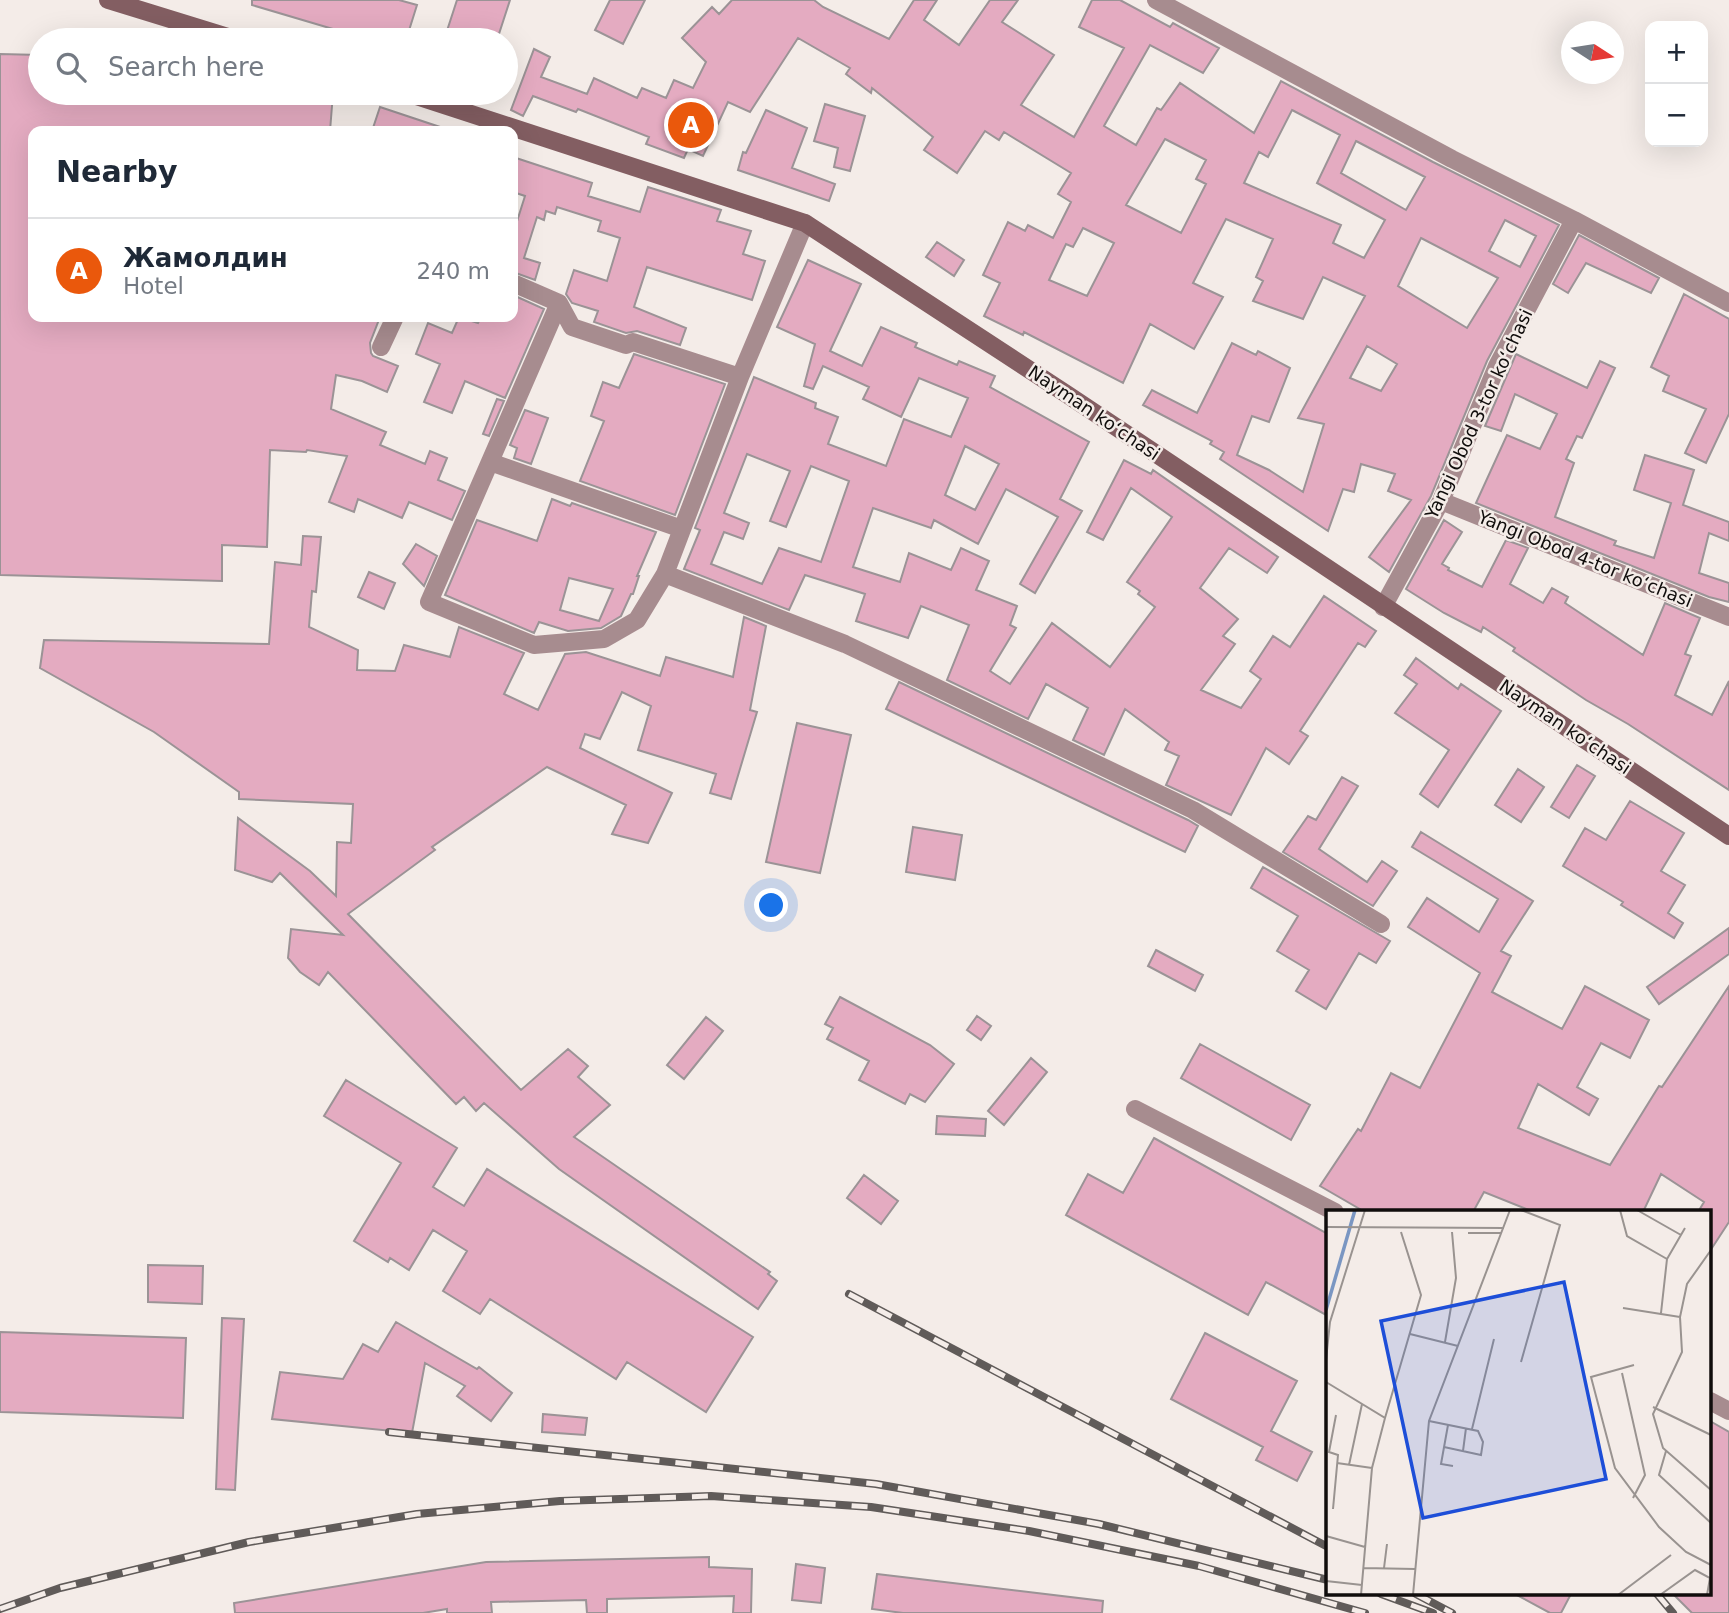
<!DOCTYPE html>
<html lang="en">
<head>
<meta charset="utf-8">
<style>
  :root { --surface:#fff; --page:#f6f6f7; --text:#1f2937; --muted:#747a83; --line:#e0e1e3; --accent:#ea580c }
  body { margin:0; font-family:"DejaVu Sans",sans-serif; background:var(--page); color:var(--text) }
  .controls { position:absolute; right:21px; top:21px; display:grid; overflow:hidden; border-radius:14px; box-shadow:0 7px 28px #0002 }
  .controls button { width:63px; height:63px; display:grid; place-items:center; padding:0; border:0; border-bottom:2px solid var(--line); background:var(--surface); color:var(--text); font:35px sans-serif }
  .compass { position:absolute; left:1561px; top:21px; width:63px; height:63px; border-radius:50%; background:var(--surface); box-shadow:0 7px 28px #0002; rotate:102deg }
  .you { position:absolute; left:772px; top:906px; width:24px; height:24px; margin:-18px; border:5px solid #fff; border-radius:50%; background:#1a73e8; box-shadow:0 0 0 10px #1a73e833 }
  .badge { display:grid; place-items:center; width:46px; height:46px; border-radius:50%; background:var(--accent); color:#fff; font-size:23px; font-weight:700 }
  .pin { position:absolute; translate:-50% -50%; border:4px solid #fff; box-shadow:0 2px 7px #0006 }
  .list { margin:0; padding:0; list-style:none }
  h2 { display:flex; justify-content:space-between; align-items:center; height:91px; margin:0; padding:0 28px; font-size:30px }
  h2 small { font-size:23px; font-weight:400; color:var(--muted) }
  .list li { display:grid; grid-template-columns:46px 1fr auto; gap:21px; align-items:center; box-sizing:border-box; height:105px; padding:0 28px; border-top:2px solid var(--line) }
  .list b { display:block; font-size:26px; white-space:nowrap }
  .list p { margin:0; font-size:23px; white-space:nowrap; color:var(--muted) }
  .list em { font-size:23px; font-style:normal; color:var(--muted) }
  .icon { flex:none; width:38px; height:38px; fill:none; stroke:currentColor; stroke-width:2; stroke-linecap:round; stroke-linejoin:round }
  .map { position:relative; flex:none; width:1729px; height:1613px; overflow:hidden }
  .search { position:absolute; background:var(--surface); box-shadow:0 7px 28px #0002; left:28px; top:28px; width:490px; height:77px; display:flex; align-items:center; gap:18px; box-sizing:border-box; padding:0 24px; border-radius:38px; color:var(--muted); font-size:26px }
  .panel { position:absolute; background:var(--surface); box-shadow:0 7px 28px #0002; left:28px; top:126px; width:490px; height:196px; border-radius:14px }
  .map>svg:first-child { display:block }
  .building { fill:#e4abc1; stroke:#9b9396; stroke-width:2; fill-rule:evenodd }
  .lines { fill:none; stroke-linecap:round; stroke-linejoin:round }
  .minor { stroke:#a78c8f; stroke-width:18 }
  .secondary { stroke:#835e62; stroke-width:18 }
  .rail-casing { stroke:#605b59; stroke-width:8 }
  .rail { stroke:#f4ece8; stroke-width:5; stroke-dasharray:16; stroke-linecap:butt }
  .labels { text-anchor:middle; stroke-width:5; stroke-linejoin:round; paint-order:stroke }
  .street-label { font-size:18px; fill:#100d0c; stroke:#f4ece8 }
  .inset-river { fill:none; stroke:#7a96c2; stroke-width:3.5 }
  .inset-road { fill:none; stroke:#999390; stroke-width:2 }
  .view { fill:#1d4ed8; fill-opacity:0.15; stroke:#1d4ed8; stroke-width:3.5 }
  .inset-edge { fill:none; stroke:#100d0c; stroke-width:3.5 }
</style>
</head>
<body>
<div class="map">
<svg width="1729" height="1613" viewBox="0 0 1729 1613">
  <rect width="100%" height="100%" fill="#f4ece8"/>
  <!-- building -->
  <path class="building" d="M252 0H399L417 5 406 40H370L252 5Z
    M457 0H510L497 40H444Z
    M610 0H645L623 44 595 30Z
    M732 0H814L823 7 889 39 914 0H937L924 20 959 45 990 0H1018L1002 22 1054 55 1021 105 1074 137 1124 48 1079 27 1092 0H1120L1170 27 1173 23 1219 48 1203 73 1150 45 1104 126 1136 145 1157 108 1161 110 1180 83 1254 133 1281 81 1433 162 1559 225 1487 361 1431 496 1389 572 1369 557 1411 500 1388 491 1395 474 1361 464 1354 492 1343 489 1328 531 1220 459 1224 452 1210 444 1212 441 1143 405 1152 390 1197 413 1232 343 1256 355 1258 351 1290 368 1269 422 1252 416 1237 455 1269 470 1303 492 1324 424 1298 418 1365 296 1323 277 1303 319 1253 301 1263 281 1256 277 1273 239 1226 219 1193 283 1223 297 1194 349 1150 324 1123 383 1024 332 1023 335 984 316 1000 283 983 275 1008 222 1025 231 1028 225 1053 238 1071 202 1058 194 1071 173 1004 132 999 140 985 131 957 173 924 150 933 137 872 88 871 93 846 74 850 68 798 38 750 112 728 102 703 156 688 149 684 158 646 144 649 137 578 109 576 112 533 96 523 116 511 110 534 49 550 57 541 77 587 94 594 78 637 98 642 88 666 98 674 80 693 88 706 62 682 38 712 7 719 14ZM1292 110 1340 135 1317 183 1385 220 1364 258 1333 243 1341 225 1244 183 1259 152 1268 157ZM1165 139 1206 160 1196 179 1206 184 1181 233 1126 205ZM1356 141 1425 177 1406 210 1341 173ZM1505 220 1536 236 1520 267 1489 251ZM1083 228 1114 243 1087 296 1049 280 1066 244 1073 247ZM1421 238 1498 278 1467 328 1398 286ZM1367 346 1397 364 1381 391 1350 378Z
    M0 54 40 55V93H333L330 131H33V317H380L370 343 371 353 373 356 398 366 387 392 362 381 336 375 331 409 386 432 380 445 425 464 430 451 447 458 438 480 465 491 452 520 409 502 402 518 358 499 354 512 329 502 347 456 307 450 306 452 270 450 267 547 222 545V581L0 575Z
    M825 104 865 116 850 171 834 167 838 148 814 141Z
    M380 107 443 128 442 131H372Z
    M766 110 807 128 792 168 835 184 829 201 738 170 743 152 746 153Z
    M513 157 592 183 588 196 640 212 648 187 721 210 717 221 751 231 743 254 765 261 752 300 647 267 634 307 686 328 680 345 637 331 626 333 594 322 598 311 572 303 566 294 574 270 607 281 620 238 598 231 601 221 557 207 555 214 546 211 544 220 537 217 524 258 540 263 535 280 513 272V234L525 196 513 192Z
    M1579 235 1659 278 1651 293 1586 263 1568 293 1553 284Z
    M937 242 964 260 954 276 926 257Z
    M808 260 861 284 830 351 862 366 881 327 917 343 915 347 957 365 959 361 995 376 990 387 1089 442 1060 499 1082 511 1035 593 1020 584 1058 517 1006 489 978 544 934 520 931 528 873 508 853 567 900 582 909 553 951 570 961 548 989 561 976 590 1017 606 1010 625 1016 628 990 671 1010 684 1052 623 1110 667 1155 607 1138 594 1140 591 1127 582 1172 517 1131 488 1103 540 1087 532 1124 460 1151 474 1153 470 1278 557 1267 573 1229 548 1200 588 1238 619 1223 636 1235 644 1201 690 1241 708 1261 679 1250 671 1273 636 1290 647 1324 596 1376 631 1365 647 1358 643 1300 731 1308 736 1289 764 1266 748 1231 815 1166 785 1179 756 1165 750 1169 742 1125 709 1104 755 1073 740 1088 708 1046 684 1028 719 947 680 969 625 921 606 908 638 856 621 865 594 805 575 789 610 684 569 700 530 695 528 754 377 816 403 815 408 838 417 828 444 886 466 904 419 951 437 968 398 919 378 901 417 863 399 869 387 823 366 813 389 804 386 815 344 777 327ZM965 446 999 464 975 510 945 495ZM747 454 790 471 770 521 786 527 811 466 849 481 821 562 779 548 762 584 711 564 724 532 743 539 749 523 724 513Z
    M1684 294 1729 319V414L1706 463 1685 453 1706 409 1663 391 1669 376 1651 367Z
    M513 295 544 309 505 398 465 381 452 413 424 402 440 364 416 354 428 323 452 333 459 317 478 323 481 317H513Z
    M634 354 725 384 675 515 580 481 604 421 591 416 603 382 619 388Z
    M1516 354 1587 388 1600 361 1615 368 1582 438 1577 436 1566 459 1574 463 1555 517 1616 541 1614 545 1654 558 1671 503 1634 490 1645 455 1694 470 1683 505 1729 522V541L1709 533 1699 573 1729 583V602L1709 597 1476 503 1507 435 1540 449 1557 414 1515 394 1501 431 1485 426Z
    M497 399 504 401 489 436 483 434Z
    M525 410 548 418 531 464 514 458 517 448 510 445Z
    M552 499 570 506 572 503 656 532 637 576H639L633 594H631L621 616 601 628 568 631 539 622 534 633 445 595 477 520 537 541ZM569 578 613 589 599 621 560 610Z
    M1444 520 1462 532 1442 564 1449 568 1448 570 1482 587 1506 540 1528 548 1510 584 1543 603 1552 588 1568 597 1565 603 1643 655 1665 603 1700 618 1685 654 1691 656 1675 695 1712 715 1729 681V790L1628 724 1586 700 1513 651 1515 648 1483 627 1481 632 1444 613 1406 589Z
    M303 536 321 537 316 592 312 591 309 627 358 650 357 670 395 671 404 645 450 657 459 627 524 653 504 694 538 710 565 654 586 652 660 676 666 657 733 677 744 617 766 626 750 710 757 712 731 799 710 793 716 774 638 750 651 706 622 692 600 739 585 734 580 748 672 793 648 843 612 834 626 805 547 767 432 847 435 850 348 914 521 1090 568 1049 588 1066 578 1077 610 1105 574 1137 770 1272 768 1274 777 1281 758 1309 559 1169 484 1103 476 1111 464 1097 456 1104 328 972 319 985 300 972 288 958 291 929 343 935 280 873 272 882 235 870 238 818 310 871 336 896 337 842 351 843 353 804 239 799V792L154 732 40 668 44 640 269 644 275 562 301 565Z
    M416 544 437 556 424 586 403 564Z
    M369 572 395 583 384 609 358 597Z
    M1416 658 1458 689 1461 684 1501 711 1438 807 1420 794 1449 750 1395 713 1417 684 1404 675Z
    M899 682 1188 820 1198 826 1185 852 886 709Z
    M797 723 851 735 820 873 766 862Z
    M1577 765 1595 776 1569 818 1551 807Z
    M1518 769 1544 787 1521 822 1495 805Z
    M1342 777 1358 786 1319 849 1367 882 1382 861 1397 871 1373 906 1283 852 1308 816 1316 820Z
    M1630 801 1684 833 1661 871 1685 885 1668 913 1683 923 1674 938 1621 905 1623 902 1563 866 1585 828 1606 840Z
    M913 827 962 835 955 880 906 872Z
    M1421 832 1533 901 1501 951 1511 956 1492 992 1562 1029 1585 986 1649 1020 1630 1058 1601 1043 1577 1087 1598 1099 1589 1115 1538 1084 1518 1128 1610 1165 1659 1086 1662 1087 1729 986V1222L1710 1251V1212H1698L1704 1202 1661 1174 1643 1212H1534L1484 1192 1473 1212H1365L1320 1186 1358 1129 1361 1131 1391 1073 1420 1088 1480 973 1408 927 1427 898 1479 932 1498 899 1412 847Z
    M1263 867 1390 941 1376 963 1359 953 1326 1009 1296 991 1309 970 1277 951 1298 916 1251 888Z
    M1729 928V954L1659 1004 1647 987Z
    M1156 950 1203 975 1195 991 1148 966Z
    M840 997 930 1045 954 1064 925 1102 910 1094 905 1104 859 1080 869 1061 827 1039 833 1028 825 1024Z
    M977 1016 991 1026 981 1040 967 1030Z
    M706 1017 723 1031 684 1079 667 1065Z
    M1200 1044 1310 1105 1291 1140 1181 1078Z
    M1031 1058 1047 1072 1004 1125 988 1111Z
    M346 1080 457 1148 433 1187 464 1206 487 1169 753 1337 706 1412 627 1362 616 1379 490 1299 480 1314 443 1291 467 1251 433 1230 409 1270 390 1258 388 1262 354 1241 401 1163 324 1116Z
    M937 1116 986 1119 985 1136 936 1134Z
    M1154 1138 1328 1234V1316L1266 1282 1248 1315 1066 1215 1088 1174 1123 1193Z
    M864 1175 898 1201 881 1224 847 1198Z
    M148 1265 203 1266 202 1304 148 1302Z
    M222 1318 244 1319 235 1490 216 1489Z
    M396 1322 477 1369 479 1367 512 1393 491 1421 457 1396 465 1386 425 1363 412 1433 272 1419 280 1372 343 1379 363 1344 378 1352Z
    M0 1332 186 1338 183 1418 0 1412Z
    M1205 1333 1297 1381 1271 1431 1312 1452 1297 1481 1256 1460 1263 1447 1171 1399Z
    M543 1414 587 1418 585 1435 542 1432Z
    M1710 1421 1729 1432V1613H1692L1673 1594H1710Z
    M709 1557V1567L752 1569 751 1613H733L734 1596 607 1599V1613H587L586 1600 491 1602 492 1613H447V1609L423 1613H235L234 1603 486 1562Z
    M796 1564 825 1568 821 1603 792 1600Z
    M877 1574 1103 1601 1102 1613H903L872 1609Z
    M1515 1594H1571L1561 1613H1550Z"/>
  <g class="lines">
    <!-- minor -->
    <path class="minor" d="M1156 0 1452 159 1574 220 1729 303
      M513 283 559 303 572 327 626 345 633 342 740 377
      M559 303 429 602 534 645 604 639 637 620 665 574 740 377 805 223
      M381 347 395 317
      M490 462 682 529
      M1441 501 1729 617
      M665 574 845 644 1193 810 1381 924
      M1383 607 1441 501 1497 366 1574 220
      M1135 1109 1335 1212
      M1710 1401 1729 1411"/>
    <!-- secondary -->
    <path class="secondary" d="M108 0 238 40
      M407 93 805 223 1068 395 1729 836"/>
    <defs>
      <path id="rail" d="M849 1294 1328 1547
        M389 1432 876 1484 1099 1524 1328 1580
        M1381 1594 1433 1613
        M1416 1594 1452 1613
        M1657 1594 1673 1613
        M0 1609 60 1588 249 1542 417 1514 560 1501 711 1496 871 1507 1029 1531 1199 1566 1365 1613"/>
    </defs>
    <!-- rail casing -->
    <use href="#rail" class="rail-casing"/>
    <!-- rail -->
    <use href="#rail" class="rail"/>
  </g>
  <g class="labels">
    <!-- street labels -->
    <g class="street-label">
      <text transform="translate(1094 413) rotate(34)" y="6">Nayman koʻchasi</text>
      <text transform="translate(1479 414) rotate(-65)" y="6">Yangi Obod 3-tor koʻchasi</text>
      <text transform="translate(1585 559) rotate(22)" y="6">Yangi Obod 4-tor koʻchasi</text>
      <text transform="translate(1565 727) rotate(34)" y="6">Nayman koʻchasi</text>
    </g>
  </g>
  <!-- overview -->
  <g transform="translate(1326 1210)">
    <rect width="385" height="385" fill="#f4ece8"/>
    <path class="inset-river" d="M0 100 29 0"/>
    <path class="inset-road" d="M195 0 234 15 195 152M294 0 301 26 341 49M311 0 355 25M0 17 178 18M142 23H176M385 40 361 74 354 107 356 142 327 204 337 238 385 280M297 98 354 107M335 103 341 49 359 18M84 124 132 136M119 132 130 68 126 22M0 150 4 112 39 0M308 155 265 167 289 258 333 317 360 342 385 355M296 163 319 265 307 288M0 172 59 208 46 258 35 385M327 197 385 225M59 208 95 85 75 22M103 211 152 221 157 232 155 245 118 237M122 215 115 254 127 256M146 219 168 129M137 241 140 218M340 241 333 265 385 313M11 253 46 258M23 255 36 194M7 299 12 245 3 242 10 205M0 326 39 337M37 358 89 359M58 358 61 334M0 371 36 375M87 385 103 211 184 0M292 385 345 345M334 385 369 360 384 368 381 385"/>
    <path class="view" d="M238 72 280 269 97 308 55 111Z"/>
    <rect width="385" height="385" class="inset-edge"/>
  </g>
</svg>
<div class="controls">
<button>+</button>
<button>−</button>
</div>
<svg class="compass" viewBox="-18 -18 36 36"><path d="M0-13l5 13h-10z" fill="#e53935"/><path d="M0 13l5-13h-10z" fill="#747a83"/></svg>
<div class="you"></div>
<div class="pin badge" style="left:691px;top:125px">A</div>
<div class="search"><svg class="icon" aria-label="search" viewBox="0 0 24 24"><circle cx="10" cy="10" r="6"/><path d="M15 15l6 6"/></svg>Search here</div>
<section class="panel">
<h2>Nearby<small></small></h2>
<ul class="list">
<li><span class="badge">A</span><div><b>Жамолдин</b><p>Hotel</p></div><em>240 m</em></li>
</ul>
</section>
</div>
</body>
</html>
